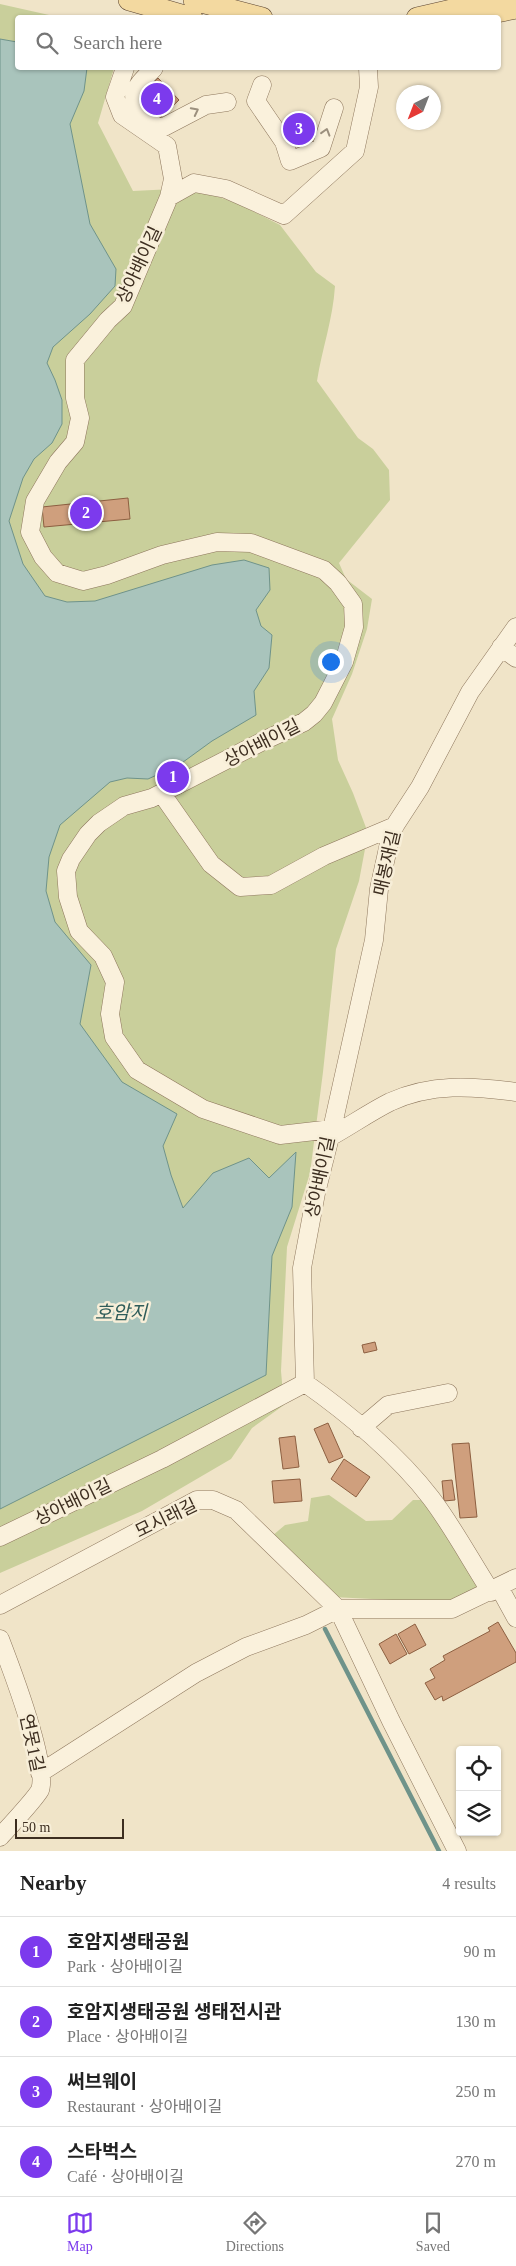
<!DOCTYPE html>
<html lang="en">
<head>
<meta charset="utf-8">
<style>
  :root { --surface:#fff; --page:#f6f6f6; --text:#222; --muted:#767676; --line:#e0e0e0; --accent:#7c3aed }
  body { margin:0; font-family:"Times New Roman","Noto Sans KR",serif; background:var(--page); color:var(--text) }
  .controls { position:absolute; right:15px; bottom:15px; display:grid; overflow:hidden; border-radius:5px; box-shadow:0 1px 4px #0004 }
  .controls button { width:45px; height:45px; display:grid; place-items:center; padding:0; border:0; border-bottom:1px solid var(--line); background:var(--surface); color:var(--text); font:25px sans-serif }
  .compass { position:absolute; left:396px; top:85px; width:45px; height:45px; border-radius:50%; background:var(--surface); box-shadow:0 1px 4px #0004; rotate:222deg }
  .scale { position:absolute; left:15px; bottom:12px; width:109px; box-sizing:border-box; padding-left:5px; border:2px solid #3d2e20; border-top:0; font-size:14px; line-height:18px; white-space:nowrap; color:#3d2e20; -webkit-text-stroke:4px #f7eed8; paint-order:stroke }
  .you { position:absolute; left:330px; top:661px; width:18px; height:18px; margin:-12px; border:4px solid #fff; border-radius:50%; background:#1a73e8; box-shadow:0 0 0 8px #1a73e833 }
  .badge { display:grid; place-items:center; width:32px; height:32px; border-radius:50%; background:var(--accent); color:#fff; font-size:16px; font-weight:700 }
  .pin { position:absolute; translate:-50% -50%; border:2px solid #fff; box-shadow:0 1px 5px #0006 }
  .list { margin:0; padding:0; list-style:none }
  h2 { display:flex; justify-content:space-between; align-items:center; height:65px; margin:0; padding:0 20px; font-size:21px }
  h2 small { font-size:16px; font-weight:400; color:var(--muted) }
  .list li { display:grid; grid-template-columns:32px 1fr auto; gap:15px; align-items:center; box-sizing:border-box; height:70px; padding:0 20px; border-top:1px solid var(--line) }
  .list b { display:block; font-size:19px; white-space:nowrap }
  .list p { margin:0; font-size:16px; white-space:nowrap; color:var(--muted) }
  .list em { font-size:16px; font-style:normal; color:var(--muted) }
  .icon { flex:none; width:28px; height:28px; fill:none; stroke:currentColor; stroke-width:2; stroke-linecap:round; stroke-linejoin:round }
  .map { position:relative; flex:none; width:516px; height:1851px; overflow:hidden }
  .search { position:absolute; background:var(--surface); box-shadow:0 1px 4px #0004; left:15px; right:15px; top:15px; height:55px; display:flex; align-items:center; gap:12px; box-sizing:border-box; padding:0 18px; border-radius:5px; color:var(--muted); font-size:19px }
  .sheet { height:345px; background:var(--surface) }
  nav { display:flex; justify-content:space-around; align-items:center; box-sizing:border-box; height:70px; border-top:1px solid var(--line); background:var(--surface); font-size:14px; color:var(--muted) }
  nav a { display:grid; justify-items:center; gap:2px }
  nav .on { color:var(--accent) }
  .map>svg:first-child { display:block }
  .green { fill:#c9cf9b }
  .water { fill:#a9c4bc; stroke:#6f938a }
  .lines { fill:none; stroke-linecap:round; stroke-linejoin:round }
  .stream { stroke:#6f938a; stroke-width:4.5 }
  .building { fill:#cf9f7d; stroke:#8d5f41 }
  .minor-casing { stroke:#8d765c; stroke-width:19 }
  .major-casing { stroke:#5b4430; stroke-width:22 }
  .minor { stroke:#faf1dc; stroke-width:18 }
  .major { stroke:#f3d9a0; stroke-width:21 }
  .oneway { stroke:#9c907e }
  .labels { text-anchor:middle; stroke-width:5; stroke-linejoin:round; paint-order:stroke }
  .street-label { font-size:18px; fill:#3d2e20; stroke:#f7eed8 }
  .water-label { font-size:19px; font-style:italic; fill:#2f5d5a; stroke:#f7eed8 }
</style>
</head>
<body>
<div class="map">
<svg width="516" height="1851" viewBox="0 0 516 1851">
  <rect width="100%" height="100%" fill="#f0e4c8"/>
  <!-- green -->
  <path class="green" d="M0 4 58 17 18 18V68H114L98 123 133 191 193 188 239 204 280 225 316 272 335 286C333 319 322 349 317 381L358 438 373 449 389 470 390 500 339 563 346 579 372 599 367 629 352 674 332 719 338 760 353 793 368 833 359 881 336 949 323 1072 310 1173 287 1247 281 1371 284 1405 252 1428 231 1459 142 1511 0 1573Z
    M329 1495 366 1521 392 1520 413 1500H424L478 1581 475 1589 451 1603 333 1597 272 1536 285 1525 308 1521 311 1498Z"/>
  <!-- water -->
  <path class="water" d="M0 39 17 42 18 68H87L84 91 70 124 90 224 116 269 115 286 90 314 53 347 47 363 55 380 62 400V424L52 443 34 459 23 478 9 521 23 564 45 596 67 602 95 601 212 565 244 560 269 568 270 590 256 610 261 626 272 635 269 668 254 691 256 715 212 741 179 765 148 779 127 778 110 782 60 825 49 857 46 891 55 922 91 965 80 1024 122 1082 177 1114 163 1146 171 1175 183 1208 213 1173 249 1158 269 1178 296 1152 292 1207 272 1256 266 1375 0 1509Z"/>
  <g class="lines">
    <!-- stream -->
    <path class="stream" d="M325 1629 439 1851"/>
  </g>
  <!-- building -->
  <path class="building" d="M158 78 179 100 157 121 136 98Z
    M305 118 313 130 292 140 285 128Z
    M128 498 130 519 44 527 42 507Z
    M375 1342 377 1350 364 1353 362 1345Z
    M328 1423 343 1457 329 1463 314 1429Z
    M295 1436 299 1467 283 1469 279 1438Z
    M469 1443 477 1517 460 1518 452 1444Z
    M344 1459 370 1477 356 1497 331 1479Z
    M300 1479 302 1501 274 1503 272 1481Z
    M452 1480 455 1500 444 1501 442 1481Z
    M498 1622 516 1653V1662L443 1701 442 1696 435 1700 425 1683 435 1678 430 1669 445 1660 443 1656 490 1631 488 1628Z
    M415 1624 426 1645 409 1654 398 1634Z
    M396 1634 407 1654 390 1664 379 1644Z"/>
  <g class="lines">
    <defs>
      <path id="minor" d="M154 68C139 84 124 94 143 114 150 121 153 126 162 128L206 105 227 102
        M262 85 256 101 284 142 290 161 321 148 334 108
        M169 197 194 183 226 189 284 215 355 151 369 87 368 68
        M501 647 516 658
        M162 794 211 864 240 887 271 885 324 856 395 826
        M332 1129 374 940 379 889 392 830 420 787 470 692 516 627
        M330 1137C350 1126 370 1112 390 1102 431 1083 473 1086 516 1092
        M305 1383C348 1413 399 1456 431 1498 453 1527 471 1561 491 1592
        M361 1428 388 1405 448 1393
        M0 1537 162 1459 305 1383 302 1268 316 1193 332 1129 280 1135 203 1109 137 1070 114 1037 110 1014 115 982 103 956 79 931 68 897 66 871 71 859 88 834 99 823 124 806 152 798 265 740 304 722 314 714 323 703 344 662 354 627 353 604 338 583 324 570 251 543 217 542 162 555 107 575 83 581 57 573 43 557 30 532 35 501 58 462 75 442 80 418 75 398V360L108 320 123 306 169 197 173 179 167 146 122 115 115 97 125 68
        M499 1587 516 1618
        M0 1605 197 1500H213L236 1510 338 1609 391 1721 457 1851
        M0 1639C10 1665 49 1766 40 1790 36 1798 8 1828 0 1837
        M40 1773 196 1673 246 1647 306 1625 338 1609H452L516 1578"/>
      <path id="major" d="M129 0 192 18
        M194 0 262 18
        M477 16 516 8
        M417 18 495 0"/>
    </defs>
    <!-- minor casing -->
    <use href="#minor" class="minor-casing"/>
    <!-- major casing -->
    <use href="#major" class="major-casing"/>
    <!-- minor -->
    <use href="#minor" class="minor"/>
    <!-- major -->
    <use href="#major" class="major"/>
  </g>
  <!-- one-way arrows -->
  <defs><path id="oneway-chevron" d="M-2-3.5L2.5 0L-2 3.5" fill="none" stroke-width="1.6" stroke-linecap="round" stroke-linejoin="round" transform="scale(1.25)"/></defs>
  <g class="oneway">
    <use href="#oneway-chevron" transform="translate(195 111) rotate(-27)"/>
    <use href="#oneway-chevron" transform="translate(326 132) rotate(-73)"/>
  </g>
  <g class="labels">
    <!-- street labels -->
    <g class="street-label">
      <text transform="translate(139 265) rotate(-65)" y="6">상아배이길</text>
      <text transform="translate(262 743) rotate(-27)" y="6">상아배이길</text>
      <text transform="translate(387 863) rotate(-77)" y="6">매봉재길</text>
      <text transform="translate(320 1177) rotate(-78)" y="6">상아배이길</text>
      <text transform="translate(73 1502) rotate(-26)" y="6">상아배이길</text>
      <text transform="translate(166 1518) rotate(-26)" y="6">모시래길</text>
      <text transform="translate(32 1743) rotate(78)" y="6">연못1길</text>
    </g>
    <!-- water labels -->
    <g class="water-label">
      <text x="121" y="1319">호암지</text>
    </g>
  </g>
</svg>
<div class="controls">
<button><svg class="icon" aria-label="locate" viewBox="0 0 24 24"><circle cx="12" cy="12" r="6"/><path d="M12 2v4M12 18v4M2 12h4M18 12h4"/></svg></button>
<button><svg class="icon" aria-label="layers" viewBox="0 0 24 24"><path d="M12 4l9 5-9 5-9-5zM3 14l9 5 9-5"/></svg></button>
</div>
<svg class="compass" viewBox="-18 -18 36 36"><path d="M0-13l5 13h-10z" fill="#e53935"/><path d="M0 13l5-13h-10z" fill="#767676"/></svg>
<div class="scale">50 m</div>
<div class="you"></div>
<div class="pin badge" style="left:173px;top:777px">1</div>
<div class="pin badge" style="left:86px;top:513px">2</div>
<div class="pin badge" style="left:299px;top:129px">3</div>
<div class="pin badge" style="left:157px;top:99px">4</div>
<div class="search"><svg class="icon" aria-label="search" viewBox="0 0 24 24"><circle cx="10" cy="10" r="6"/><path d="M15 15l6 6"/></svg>Search here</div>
</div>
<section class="sheet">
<h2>Nearby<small>4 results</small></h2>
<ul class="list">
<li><span class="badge">1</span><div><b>호암지생태공원</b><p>Park · 상아배이길</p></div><em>90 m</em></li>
<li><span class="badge">2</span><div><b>호암지생태공원 생태전시관</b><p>Place · 상아배이길</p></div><em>130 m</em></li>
<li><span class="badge">3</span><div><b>써브웨이</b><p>Restaurant · 상아배이길</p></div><em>250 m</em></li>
<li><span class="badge">4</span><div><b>스타벅스</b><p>Café · 상아배이길</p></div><em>270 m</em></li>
</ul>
</section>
<nav>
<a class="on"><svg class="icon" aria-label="map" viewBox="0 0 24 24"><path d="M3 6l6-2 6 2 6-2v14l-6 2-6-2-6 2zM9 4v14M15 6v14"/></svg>Map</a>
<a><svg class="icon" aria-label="directions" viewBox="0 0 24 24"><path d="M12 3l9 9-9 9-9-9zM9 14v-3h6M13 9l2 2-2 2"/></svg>Directions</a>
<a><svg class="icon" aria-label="saved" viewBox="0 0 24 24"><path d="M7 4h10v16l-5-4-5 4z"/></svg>Saved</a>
</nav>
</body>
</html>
